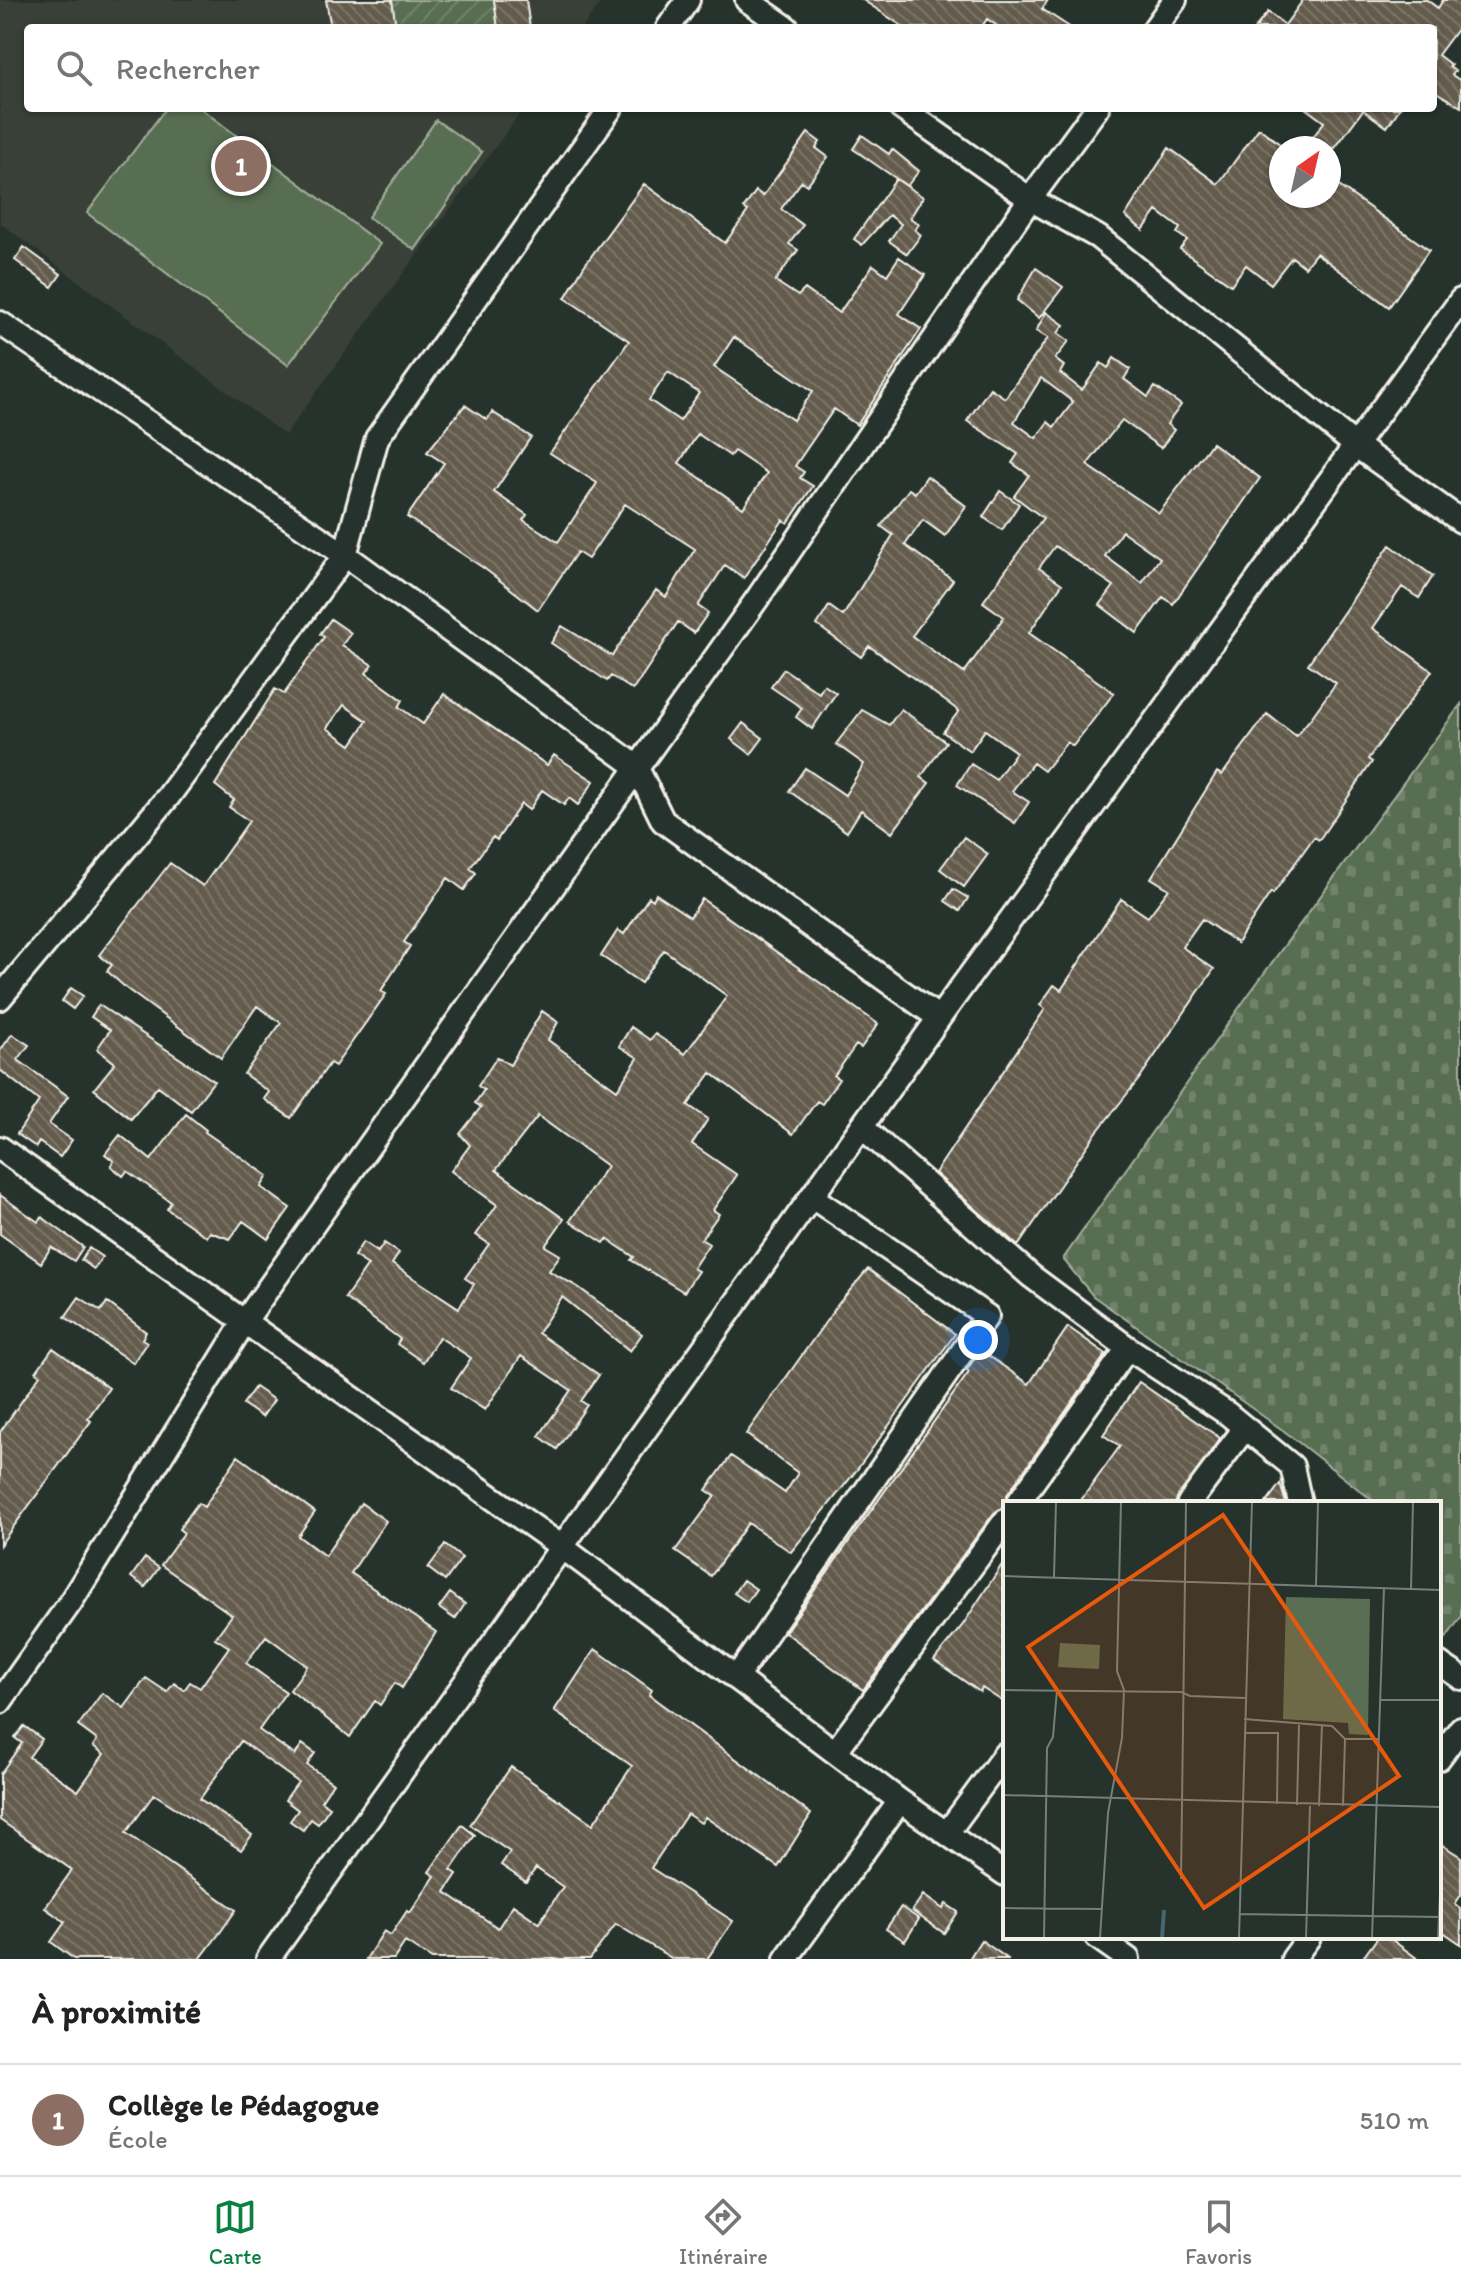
<!DOCTYPE html>
<html lang="fr">
<head>
<meta charset="utf-8">
<style>
  :root { --surface:#fff; --page:#f6f6f6; --text:#222; --muted:#767676; --line:#e0e0e0; --accent:#0b8043 }
  body { margin:0; font-family:Itim,sans-serif; background:var(--page); color:var(--text) }
  .compass { position:absolute; left:1269px; top:136px; width:72px; height:72px; border-radius:50%; background:var(--surface); box-shadow:0 2px 6px #0004; rotate:34deg }
  .you { position:absolute; left:978px; top:1340px; width:28px; height:28px; margin:-20px; border:6px solid #fff; border-radius:50%; background:#1a73e8; box-shadow:0 0 0 12px #1a73e833 }
  .badge { display:grid; place-items:center; width:52px; height:52px; border-radius:50%; background:var(--accent); color:#fff; font-size:26px; font-weight:700 }
  .pin { position:absolute; translate:-50% -50%; border:4px solid #fff; box-shadow:0 2px 8px #0006 }
  .list { margin:0; padding:0; list-style:none }
  h2 { display:flex; justify-content:space-between; align-items:center; height:104px; margin:0; padding:0 32px; font-size:34px }
  h2 small { font-size:26px; font-weight:400; color:var(--muted) }
  .list li { display:grid; grid-template-columns:52px 1fr auto; gap:24px; align-items:center; box-sizing:border-box; height:112px; padding:0 32px; border-top:2px solid var(--line) }
  .list b { display:block; font-size:30px; white-space:nowrap }
  .list p { margin:0; font-size:26px; white-space:nowrap; color:var(--muted) }
  .list em { font-size:26px; font-style:normal; color:var(--muted) }
  .icon { flex:none; width:44px; height:44px; fill:none; stroke:currentColor; stroke-width:2; stroke-linecap:round; stroke-linejoin:round }
  .map { position:relative; flex:none; width:1461px; height:1959px; overflow:hidden }
  .search { position:absolute; background:var(--surface); box-shadow:0 2px 6px #0004; left:24px; right:24px; top:24px; height:88px; display:flex; align-items:center; gap:20px; box-sizing:border-box; padding:0 28px; border-radius:8px; color:var(--muted); font-size:30px }
  .sheet { height:216px; background:var(--surface) }
  nav { display:flex; justify-content:space-around; align-items:center; box-sizing:border-box; height:112px; border-top:2px solid var(--line); background:var(--surface); font-size:22px; color:var(--muted) }
  nav a { display:grid; justify-items:center; gap:4px }
  nav .on { color:var(--accent) }
  .map>svg:first-child { display:block }
  .built { fill:#393f37 }
  .cemetery { fill:url(#cemetery-stones); stroke:#a6b09d; stroke-width:2 }
  .garden { fill:url(#garden-furrows); stroke:#a6b09d; stroke-width:2 }
  .pitch { fill:#596e52; stroke:#a6b09d; stroke-width:2 }
  .building { fill:url(#building-back-hatch); stroke:#f4f1e8; stroke-width:2; fill-rule:evenodd }
  .lines { fill:none; stroke-linecap:round; stroke-linejoin:round }
  .minor-casing { stroke:#f4f1e8; stroke-width:28 }
  .minor { stroke:#26332d; stroke-width:22 }
  .inset-river { fill:none; stroke:#47666e; stroke-width:4 }
  .inset-road { fill:none; stroke:#787f78; stroke-width:2 }
  .view { fill:#e8590c; fill-opacity:0.15; stroke:#e8590c; stroke-width:4 }
  .inset-edge { fill:none; stroke:#f4f1e8; stroke-width:4 }
</style>
</head>
<body>
<div class="map">
<svg width="1461" height="1959" viewBox="0 0 1461 1959">
  <defs>
    <pattern id="cemetery-stones" width="16" height="16" patternUnits="userSpaceOnUse" patternTransform="scale(2)"><rect width="16" height="16" fill="#596e52"/><path d="M2 7V4a2 2 0 0 1 4 0v3zM10 15v-3a2 2 0 0 1 4 0v3z" fill="#71836b"/></pattern>
    <pattern id="garden-furrows" width="10" height="10" patternUnits="userSpaceOnUse" patternTransform="scale(2)"><rect width="10" height="10" fill="#596e52"/><path d="M-1 1l2-2M0 10L10 0M9 11l2-2" fill="none" stroke="#71836b"/></pattern>
    <pattern id="building-back-hatch" width="6" height="6" patternUnits="userSpaceOnUse" patternTransform="scale(2)"><rect width="6" height="6" fill="#645c4e"/><path d="M-1 5l2 2M0 0l6 6M5-1l2 2" fill="none" stroke="#7b7468"/></pattern>
  </defs>
  <rect width="100%" height="100%" fill="#26332d"/>
  <filter id="ink" filterUnits="userSpaceOnUse"><feTurbulence type="fractalNoise" baseFrequency=".0125" numOctaves="2"/><feDisplacementMap in="SourceGraphic" scale="16" xChannelSelector="R" yChannelSelector="G"/><feConvolveMatrix kernelMatrix="1 2 1 2 8 2 1 2 1" color-interpolation-filters="sRGB"/></filter>
  <g filter="url(#ink)">
    <!-- built -->
    <path class="built" d="M0 0H603L582 28H28V108H524L285 435 0 223Z"/>
    <!-- cemetery -->
    <path class="cemetery" d="M1461 704V1617L1446 1638 1439 1633V1503H1376L1284 1431 1093 1296 1063 1259 1246 998Z"/>
    <!-- garden -->
    <path class="garden" d="M392 0H494L498 28H396Z"/>
    <!-- pitch -->
    <path class="pitch" d="M166 108H200L380 244 288 365 87 213Z
      M436 120 482 152 415 250 368 217Z"/>
    <!-- building -->
    <path class="building" d="M326 0H392L396 28H331Z
      M494 0H526L530 28H498Z
      M863 0H1048L1042 9 1071 28H1000L987 19 981 28H905Z
      M1303 0H1427L1438 8 1443 0H1461V24L1438 55 1451 65 1449 67 1455 71 1452 75 1461 81V107L1433 90V28H1255L1268 12 1285 25Z
      M1305 108H1400L1387 127 1363 110 1335 148H1305L1324 122Z
      M1259 128 1281 145V196H1329V179L1429 250 1389 307 1316 253 1305 267 1292 257 1271 284 1246 265 1231 285 1180 249 1187 240 1177 233 1180 228 1157 211 1143 230 1125 216 1169 148 1218 184Z
      M808 133 820 142 816 148 828 157 807 185 802 181 781 209 803 225 789 244 798 250 775 281 798 296 805 289 839 313 873 265 887 275 899 257 925 275 899 314 921 329 857 425 834 409 795 466 804 472 800 478 813 486 788 523 783 520 744 578 725 565 698 606 708 613 694 633 678 622 633 690 611 676 607 681 551 643 562 626 612 656 656 590 666 597 695 549 625 504 588 559 577 552 538 610 485 569 407 517 444 463 427 452 465 405 487 420 492 412 531 437 494 492 527 515 523 520 558 542 597 483 550 453 629 341 565 298 584 266 644 184 725 243 748 211 744 208 756 191 763 196ZM734 337 813 391 793 420 714 367ZM668 372 699 393 680 421 649 400ZM698 434 730 456 734 451 767 473 743 508 679 463Z
      M862 135 889 154 892 149 919 171 907 186 853 149Z
      M896 179 923 197 910 218 919 224 915 230 921 235 907 254 889 241 901 224 889 215 862 245 854 239Z
      M24 247 61 274 52 287 15 260Z
      M1036 268 1063 287 1039 318 1017 300Z
      M1046 312 1064 325 1058 333 1069 341 1055 359 1064 366 1060 373 1082 390 1101 363 1108 368 1114 358 1130 369 1124 379 1148 397 1155 387 1181 405 1167 424 1174 430 1161 448 1122 420 1087 465 1159 513 1212 443 1260 478 1173 604 1163 597 1137 633 1100 605 1114 586 1055 546 1039 568 1062 584 1029 633 1114 693 1073 746 1067 742 1044 771 1033 763 1012 791 1029 802 1015 823 957 785 971 764 996 780 1016 752 985 730 970 751 943 732 959 711 869 646 861 657 817 625 829 606 843 616 893 535 881 526 909 489 915 493 927 476 966 506 945 536 923 520 905 545 953 580 912 636 964 673 1004 617 983 602 1043 518 1014 496 1029 475 1012 463 1018 454 967 421 990 388 1005 398 1048 338 1036 331ZM1041 378 1073 402 1054 427 1048 422 1036 438 1014 422ZM1122 531 1160 558 1142 583 1105 556Z
      M1000 491 1019 504 1002 530 983 517Z
      M1390 545 1433 576 1419 598 1402 587 1373 628 1432 671 1368 759 1372 762 1319 840 1314 837 1273 894 1271 892 1237 943 1202 919 1182 947 1214 969 1139 1079 1096 1133 1018 1246 935 1173 1045 1009 1040 1005 1054 985 1061 990 1121 899 1148 917 1169 889 1151 878 1217 772 1222 775 1267 714 1296 736 1311 718 1336 683 1308 664Z
      M331 619 351 633 342 645 372 665 366 673 403 700 399 707 423 724 444 694 547 765 554 755 594 781 578 805 569 798 564 805 542 790 529 810 521 804 497 840 493 837 470 868 476 873 464 890 448 878 404 942 410 946 381 991 386 994 335 1066 330 1063 291 1118 264 1099 269 1092 244 1074 281 1023 257 1006 221 1058 127 989 107 971 112 965 99 955 170 863 203 886 249 821 229 807 234 800 215 785 275 689 284 694 324 637 320 634ZM344 705 367 721 351 745 327 728Z
      M784 669 819 693 824 685 836 693 812 729 796 717 802 708 771 687Z
      M901 709 946 742 921 777 929 783 892 833 861 810 847 832 789 791 805 768 845 795 864 764 836 744 862 710 889 725Z
      M743 723 763 738 751 754 731 739Z
      M964 837 988 854 964 887 940 869Z
      M953 889 968 898 960 911 945 901Z
      M656 894 690 917 702 899 878 1024 861 1048 856 1045 834 1076 839 1079 822 1104 817 1101 793 1134 711 1073 688 1105 708 1119 692 1144 737 1175 713 1210 719 1214 701 1239 709 1244 693 1268 698 1271 684 1292 631 1260 634 1257 607 1239 604 1243 570 1221 607 1166 538 1116 496 1170 564 1219 545 1246 560 1255 549 1271 578 1287 642 1334 630 1351 562 1297 538 1333 599 1375 581 1401 587 1405 557 1449 539 1436 571 1390 521 1356 485 1410 451 1388 471 1358 439 1337 423 1362 397 1344 400 1339 345 1298 368 1265 354 1256 363 1242 378 1252 384 1243 399 1253 392 1264 459 1308 474 1284 465 1278 489 1244 476 1235 497 1205 451 1171 470 1145 460 1134 481 1107 475 1103 484 1090 478 1086 497 1057 510 1065 542 1011 558 1022 548 1040 617 1090 638 1058 619 1046 631 1027 650 1040 655 1034 685 1054 727 996 664 950 641 983 601 956 618 930 624 934 649 897 653 900Z
      M71 988 83 996 73 1009 62 1001Z
      M99 1005 214 1081 191 1111 158 1086 131 1119 94 1089 115 1063 97 1049 110 1030 91 1017Z
      M12 1034 29 1045 18 1060 68 1096 49 1124 72 1140 60 1157 39 1142 36 1147 17 1134 39 1101 0 1070V1051Z
      M186 1114 206 1130 205 1132 268 1176 261 1187 290 1208 268 1239 243 1221 230 1239 210 1232 207 1237 167 1209 171 1202 127 1171 123 1176 111 1166 114 1161 105 1154 120 1135 151 1160Z
      M0 1195 38 1222 42 1217 83 1247 74 1261 51 1247 41 1263 0 1234Z
      M89 1248 102 1257 94 1269 81 1260Z
      M868 1269 955 1334 856 1471 791 1552 748 1523 711 1576 675 1551 715 1496 706 1490 731 1456 785 1493 798 1473 746 1434 839 1303Z
      M79 1297 101 1311 107 1302 146 1332 142 1339 147 1342 133 1363 65 1317Z
      M1068 1327 1106 1354 1007 1495 1005 1507 994 1513 863 1690 785 1632 969 1372 967 1370 980 1350 1029 1384Z
      M53 1348 109 1388 88 1418 91 1421 0 1545V1432L40 1375 36 1372Z
      M1139 1382 1220 1438 1175 1503H1079L1120 1446 1103 1435Z
      M255 1387 274 1400 262 1417 243 1404Z
      M238 1456 315 1512 298 1536 325 1556 361 1503 386 1521 351 1573 436 1632 402 1688 395 1683 380 1705 375 1701 350 1737 290 1690 307 1666 266 1636 246 1663 286 1692 259 1730 295 1755 302 1744 315 1753 307 1765 333 1783 321 1801 330 1807 318 1824 311 1819 303 1830 290 1821 298 1810 285 1800 298 1782 241 1741 200 1799 252 1835 241 1850 154 1794 126 1833 236 1910 219 1934 200 1959H74L51 1942 65 1922 45 1908 72 1870 0 1820V1774L22 1743 15 1738 24 1726 42 1739 29 1757 78 1791 104 1754 93 1746 97 1740 78 1726 102 1693 124 1708 146 1678 167 1692 174 1683 184 1690 190 1682 200 1688 229 1647 215 1638 232 1615 161 1565 184 1533 179 1529 198 1503 204 1507Z
      M1280 1484 1286 1503H1266Z
      M445 1545 462 1558 445 1581 428 1568Z
      M145 1558 159 1568 145 1587 131 1577Z
      M1005 1560V1703L982 1688 980 1692 934 1660 962 1626Z
      M743 1580 756 1589 747 1602 734 1593Z
      M450 1593 465 1604 455 1619 439 1608Z
      M595 1649 652 1690 649 1695 811 1814 778 1867 705 1817 701 1823 687 1814 651 1868 733 1921 707 1959H673L616 1924 590 1959H432L405 1942 394 1959H366L384 1931 391 1935 407 1911 410 1913 435 1876 429 1872 462 1825 475 1835 451 1870 457 1874 445 1892 498 1928 513 1905 539 1923 563 1887 536 1868 526 1882 501 1865 510 1852 470 1825 511 1767 593 1824 632 1766 554 1711Z
      M1439 1843 1461 1857V1895L1455 1904 1461 1909V1944L1439 1929Z
      M923 1895 943 1909 946 1904 958 1912 944 1933 912 1911Z
      M901 1907 919 1919 905 1941 886 1929Z
      M1378 1937H1388L1418 1959H1362Z
      M981 1940 1008 1959H969Z"/>
    <g class="lines">
      <defs>
        <path id="minor" d="M747 0 787 28
          M668 28 688 0
          M1155 28 1175 0
          M901 108 1030 199 1098 237 1355 445 1461 521
          M0 323 345 555 636 766 663 821 939 1018
          M0 998 168 797 345 555 377 438 611 108
          M862 1127 1031 1276 1128 1348 1228 1414 1292 1466 1300 1503
          M0 1148 562 1547 900 1801 1005 1874
          M1018 1503 1128 1348
          M1189 1503 1245 1428
          M1439 1663 1461 1678
          M736 1678 987 1316 812 1197
          M0 1702 70 1603 245 1321 757 599 1030 199 1097 108
          M835 1752 1005 1521
          M1439 1758 1461 1728
          M947 1833 1005 1754
          M1097 1937 1128 1959
          M268 1959 939 1018 1461 300
          M786 1959 900 1801
          M1293 1959 1309 1937"/>
      </defs>
      <!-- minor casing -->
      <use href="#minor" class="minor-casing"/>
      <!-- minor -->
      <use href="#minor" class="minor"/>
    </g>
  </g>
  <!-- overview -->
  <g transform="translate(1003 1501)">
    <rect width="438" height="438" fill="#26332d"/>
    <path d="M283 96 367 98 365 234 346 233 345 222 280 218Z" fill="#596e52"/>
    <path d="M57 142 97 144 96 168 55 166Z" fill="#596e52"/>
    <path class="inset-river" d="M159 437 161 409"/>
    <path class="inset-road" d="M0 75 438 89M51 76 53 1M313 85 315 1M408 88 410 1M0 189 178 191 187 195 242 197M377 199H438M241 218 329 225 342 238H375M241 232H275L274 303M0 294 438 306M294 304 296 224M316 305 319 224M340 305 342 238M178 378 183 1M0 407 99 408M236 413 438 416M41 437 44 247 50 236 54 189M97 437 105 312 119 237 121 189 114 170 118 1M236 437 249 1M303 437 307 305M369 437 381 87M435 437 438 371"/>
    <path class="view" d="M220 14 396 275 201 407 25 146Z"/>
    <rect width="438" height="438" class="inset-edge"/>
  </g>
</svg>
<svg class="compass" viewBox="-18 -18 36 36"><path d="M0-13l5 13h-10z" fill="#e53935"/><path d="M0 13l5-13h-10z" fill="#767676"/></svg>
<div class="you"></div>
<div class="pin badge" style="left:241px;top:166px;background:#8d6e63">1</div>
<div class="search"><svg class="icon" aria-label="search" viewBox="0 0 24 24"><circle cx="10" cy="10" r="6"/><path d="M15 15l6 6"/></svg>Rechercher</div>
</div>
<section class="sheet">
<h2>À proximité<small></small></h2>
<ul class="list">
<li><span class="badge" style="background:#8d6e63">1</span><div><b>Collège le Pédagogue</b><p>École</p></div><em>510 m</em></li>
</ul>
</section>
<nav>
<a class="on"><svg class="icon" aria-label="map" viewBox="0 0 24 24"><path d="M3 6l6-2 6 2 6-2v14l-6 2-6-2-6 2zM9 4v14M15 6v14"/></svg>Carte</a>
<a><svg class="icon" aria-label="directions" viewBox="0 0 24 24"><path d="M12 3l9 9-9 9-9-9zM9 14v-3h6M13 9l2 2-2 2"/></svg>Itinéraire</a>
<a><svg class="icon" aria-label="saved" viewBox="0 0 24 24"><path d="M7 4h10v16l-5-4-5 4z"/></svg>Favoris</a>
</nav>
</body>
</html>
